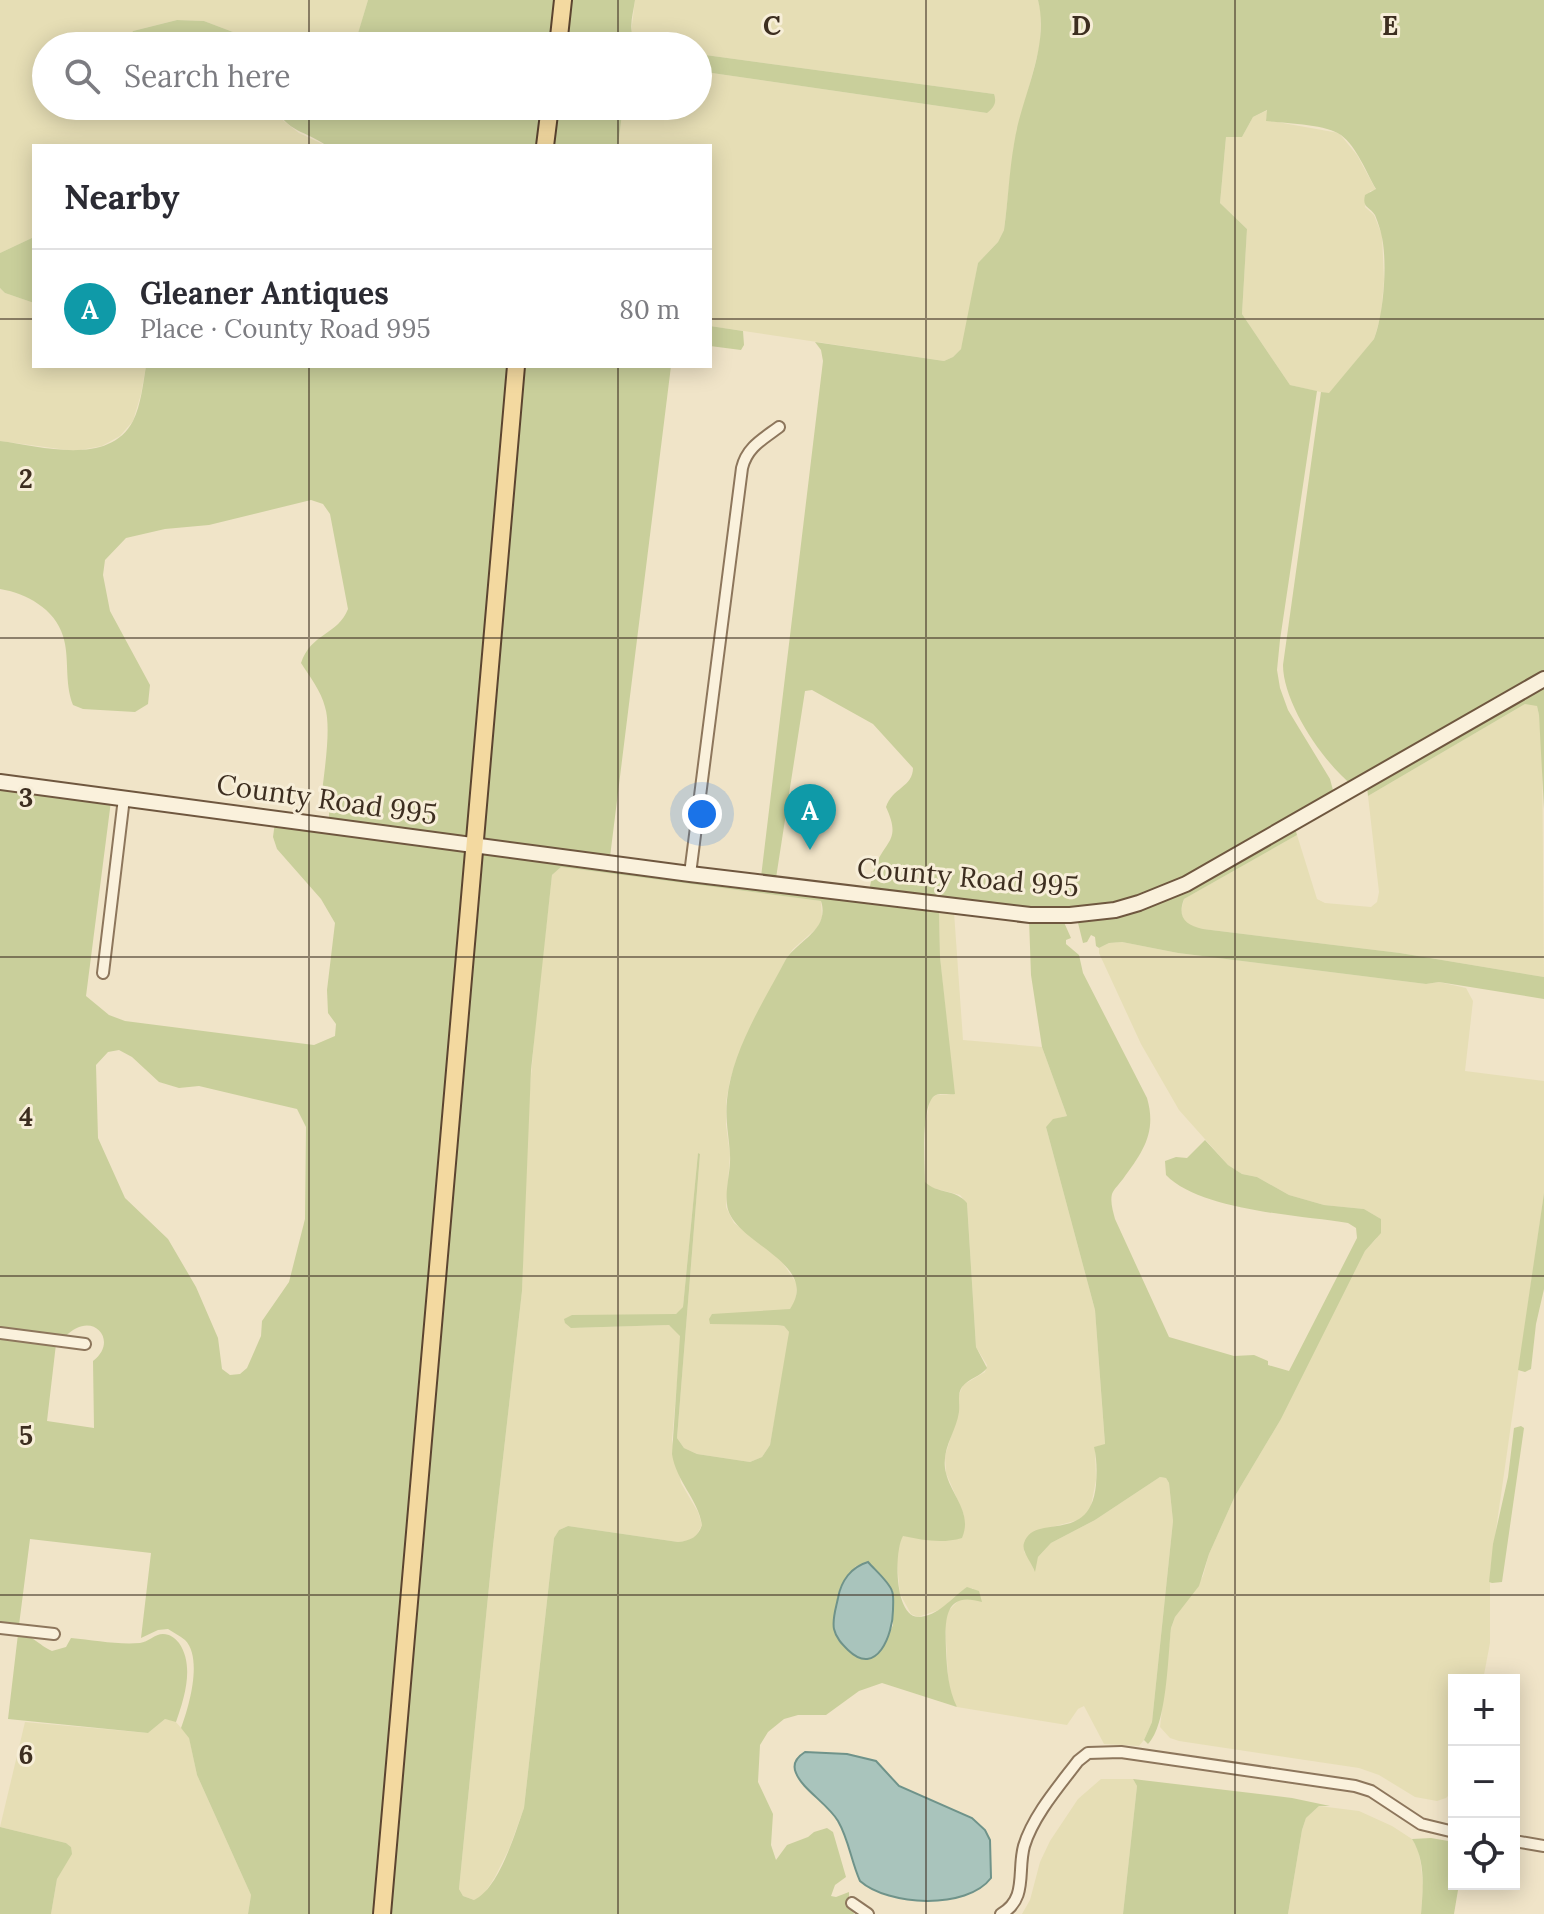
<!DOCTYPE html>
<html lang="en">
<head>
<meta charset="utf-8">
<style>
  :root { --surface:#fff; --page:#f7f7f7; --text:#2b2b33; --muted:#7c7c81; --line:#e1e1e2; --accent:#9e2a2b }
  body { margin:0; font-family:Lora,serif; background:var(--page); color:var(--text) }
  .controls { position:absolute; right:24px; bottom:24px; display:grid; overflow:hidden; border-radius:0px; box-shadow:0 4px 20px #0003 }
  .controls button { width:72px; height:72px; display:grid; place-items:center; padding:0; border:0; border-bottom:2px solid var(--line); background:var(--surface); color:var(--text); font:40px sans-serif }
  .you { position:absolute; left:702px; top:814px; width:28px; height:28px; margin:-20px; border:6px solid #fff; border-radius:50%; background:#1a73e8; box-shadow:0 0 0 12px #1a73e833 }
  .badge { display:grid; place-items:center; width:52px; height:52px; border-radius:50%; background:var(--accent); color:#fff; font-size:26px; font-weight:700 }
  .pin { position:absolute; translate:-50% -66px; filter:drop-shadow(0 2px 4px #0008) }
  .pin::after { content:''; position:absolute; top:42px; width:28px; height:24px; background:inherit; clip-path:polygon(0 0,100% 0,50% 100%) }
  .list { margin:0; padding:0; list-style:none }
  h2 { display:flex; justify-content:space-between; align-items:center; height:104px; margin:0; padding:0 32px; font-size:34px }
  h2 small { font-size:26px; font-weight:400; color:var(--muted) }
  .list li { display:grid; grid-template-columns:52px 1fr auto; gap:24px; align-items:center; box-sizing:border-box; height:120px; padding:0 32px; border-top:2px solid var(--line) }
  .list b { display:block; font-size:30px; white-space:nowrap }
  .list p { margin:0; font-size:26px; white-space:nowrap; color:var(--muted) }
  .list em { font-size:26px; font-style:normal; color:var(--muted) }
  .icon { flex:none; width:44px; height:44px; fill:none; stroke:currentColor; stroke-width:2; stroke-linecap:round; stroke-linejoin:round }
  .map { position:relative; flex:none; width:1544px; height:1914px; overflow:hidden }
  .search { position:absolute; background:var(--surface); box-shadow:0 4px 20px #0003; left:32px; top:32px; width:680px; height:88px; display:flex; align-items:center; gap:20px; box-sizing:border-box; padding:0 28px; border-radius:44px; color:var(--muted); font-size:30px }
  .panel { position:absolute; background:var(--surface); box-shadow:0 4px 20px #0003; left:32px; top:144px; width:680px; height:224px; border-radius:0px }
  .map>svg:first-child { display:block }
  .farmland { fill:#e6deb5 }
  .green { fill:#c9cf9b; fill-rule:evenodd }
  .water { fill:#a9c4bc; stroke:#6f938a; stroke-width:2 }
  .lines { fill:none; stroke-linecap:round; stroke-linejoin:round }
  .street-casing { stroke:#8d765c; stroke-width:14 }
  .secondary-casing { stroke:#6f573f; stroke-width:18 }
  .primary-casing { stroke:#5b4430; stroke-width:20 }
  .street { stroke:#faf1dc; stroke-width:10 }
  .secondary { stroke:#faf1dc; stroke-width:14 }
  .primary { stroke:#f3d9a0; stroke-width:16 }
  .grid { fill:none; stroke:#3d2e20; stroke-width:2; stroke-opacity:0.55 }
  .labels { text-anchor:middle; stroke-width:6; stroke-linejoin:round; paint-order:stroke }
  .street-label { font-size:28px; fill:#3d2e20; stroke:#f7eed8 }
  .grid-label { font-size:26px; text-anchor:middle; font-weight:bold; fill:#3d2e20; stroke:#f7eed8; stroke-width:6; stroke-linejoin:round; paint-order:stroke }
</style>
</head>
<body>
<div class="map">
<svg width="1544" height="1914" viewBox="0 0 1544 1914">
  <rect width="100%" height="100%" fill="#f0e4c8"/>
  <!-- farmland -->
  <path class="farmland" d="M0 0H368L356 41 351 46H280L259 42 204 21 177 20 133 31 158 42 180 37 235 46H46V106H274L280 118 299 133 327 146H34V237L0 253Z
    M635 0H1038L1041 12 1040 45 1014 145 1004 230 998 242 978 263 965 339 961 349 953 357 944 361 710 326V146H618L623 106H698V71L987 113 994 94 698 54V46H641L633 41 631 33Z
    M1268 110 1266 120 1339 133 1357 155 1376 190 1370 191 1365 207 1374 215 1382 235 1384 280 1381 315 1374 339 1329 394 1290 385 1242 314 1247 229 1220 203 1226 137H1242L1253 117Z
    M0 288 5 293 34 303V366H146L141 394 133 421 120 436 102 446 75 451 0 441Z
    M1532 703 1537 706 1539 715 1542 748 1544 977 1400 953 1203 929 1190 927 1183 920 1181 911 1184 899 1297 835 1317 899 1325 903 1371 907 1377 902 1379 892 1368 796 1525 704Z
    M561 867 821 901 822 918 817 928 793 949 786 959 738 1056 730 1080 726 1102V1125L730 1155 726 1207 734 1223 780 1259 797 1284 796 1300 790 1309 777 1312V1325L784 1326 789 1332 788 1346 770 1445 762 1457 750 1462 697 1454 684 1448 677 1438 700 1154 698 1153 683 1307 680 1311 676 1314 571 1328 669 1325 681 1336 672 1440 681 1483 698 1512 702 1525 696 1536 688 1541 678 1542 568 1526 559 1530 554 1538 524 1808 509 1849 495 1877 482 1897 474 1900 463 1896 459 1889 493 1546 522 1291 528 1113 536 1016 552 875Z
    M939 910 954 912 963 1040 1042 1047 1067 1116 1055 1119 1046 1127 1095 1310 1105 1445 1095 1447 1096 1480 1090 1511 1082 1519 1037 1531 1024 1552 1030 1558 1034 1570 1038 1557 1051 1543 1095 1520 1160 1477 1166 1478 1169 1483 1173 1521 1152 1722 1144 1740 1139 1746 1104 1744 1084 1706 1078 1709 1067 1725 957 1707 950 1694 948 1678 945 1621 948 1611 959 1600 968 1598 973 1588 939 1610 918 1617 911 1614 900 1594 896 1552 902 1536 964 1515 946 1473 945 1456 959 1411V1395L963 1385 985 1372 987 1365 976 1347 967 1203 960 1195 929 1187 925 1182V1126L930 1100 936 1095 954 1094 940 957Z
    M1122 942 1178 953 1426 984 1439 982 1466 988 1473 1001 1465 1071 1544 1081V1193L1490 1572V1643L1483 1680H1454V1790L1446 1798 1437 1801 1415 1797 1379 1775 1359 1768 1179 1741 1170 1738 1160 1727 1171 1628 1175 1617 1203 1576 1209 1554 1235 1496 1281 1419 1365 1251 1376 1239 1381 1219 1364 1209 1324 1205 1289 1195 1257 1177 1242 1174 1228 1165 1179 1110 1141 1044 1099 953V948L1109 943Z
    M165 1719 175 1721 189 1737 197 1775 251 1895 248 1914H51L57 1879 71 1847 66 1843 0 1827 25 1722 148 1733Z
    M1101 1779H1133L1137 1786 1123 1914H1022L1030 1900 1040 1862 1050 1841 1078 1799Z
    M1319 1806 1359 1811 1392 1826 1412 1839 1418 1849 1421 1865 1423 1886 1421 1914H1288L1302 1830 1306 1818Z"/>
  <!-- green -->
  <path class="green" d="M368 0H557L551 46H351L356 40Z
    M569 0H635C633 16 625 36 641 46H563Z
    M1038 0H1544V674L1352 785C1323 762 1283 703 1283 665L1321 392 1329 393 1374 339C1384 314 1388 259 1381 233 1380 228 1377 220 1375 215 1369 206 1362 208 1365 195L1376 189C1366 172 1357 147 1341 135 1327 124 1284 123 1266 121L1267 110 1253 117 1242 137H1226L1220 203 1247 229 1242 314 1290 385 1317 391 1280 640 1277 670 1280 688 1288 710 1330 779 1334 794 1169 886 1105 907 1048 910 869 891C871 882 872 874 875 866 887 839 901 840 886 807 892 788 913 787 913 768L873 724 812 690 805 691 776 878 761 877 823 361 821 350 815 342 944 361 953 357 961 349 978 263 998 242 1004 230C1008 202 1009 173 1014 144 1021 97 1050 48 1038 0Z
    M177 20 204 21 259 42 280 46H235L203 38 180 37 158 42H133L130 37 133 31Z
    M698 54 994 94C997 103 994 107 987 113L698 71Z
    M274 106H544L539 146H327C306 131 287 132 274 106Z
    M556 106H623L618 146H551Z
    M34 237V303L5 293 0 288V253Z
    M710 326 743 331 744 345 741 350 710 346Z
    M146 366H511L471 840 329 819V810L321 802C323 778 332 729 325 707 321 691 310 677 301 663 311 633 338 635 348 609L330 514 323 504 311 500 209 525 165 529 126 538 105 560 103 575 110 611 150 685 148 704 135 712 83 709 73 705C64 682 70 658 63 636 55 609 26 593 0 589V441C40 446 109 467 133 421 141 405 143 384 146 366Z
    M522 366H671L610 857 482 840Z
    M1544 685V809L1539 715 1537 706 1525 704 1368 796 1367 787Z
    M0 787 111 801 86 996 109 1015 125 1021 314 1045 335 1036 336 1024 328 1013 327 990 335 923 321 899 277 849 273 837 275 822 470 849 380 1914H248L251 1895 197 1775 189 1738 181 1728C189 1707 203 1658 185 1640 180 1636 173 1632 168 1629L158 1630 141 1638 151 1553 30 1539 19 1625 0 1623V1337L56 1344 47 1421 94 1428 93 1361C120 1341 92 1308 65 1337L0 1328ZM119 1050 132 1057 159 1082 179 1088 199 1086 297 1109 306 1127 305 1219 289 1282 262 1321 261 1336 247 1368 240 1374 230 1375 222 1369 218 1338 196 1287 168 1239 125 1198 98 1138 96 1065 108 1052Z
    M1295 828 1297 835 1184 899C1177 917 1185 925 1203 929L1400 953 1544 977V999L1439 982 1426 984 1178 953 1122 942 1109 943 1099 948 1096 946 1095 937 1091 935 1087 942 1083 943 1077 919 1112 915Z
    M480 852 939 910 940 957 955 1094C950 1095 940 1093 936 1095 920 1102 925 1166 925 1182 937 1194 956 1189 967 1203L976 1347 987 1368C981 1376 968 1379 962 1387 957 1394 960 1403 959 1412 956 1433 940 1450 946 1473 951 1495 973 1513 962 1538 942 1544 922 1540 903 1536 894 1551 894 1616 918 1617 938 1617 952 1597 967 1587L979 1591 982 1602C943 1590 945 1622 946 1650 947 1670 948 1689 957 1707L882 1683 859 1691 826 1715H798L784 1719 768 1732 760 1745 758 1782 773 1814 771 1845 776 1860 787 1845 808 1837 814 1832 827 1828 833 1832 846 1877 835 1885 831 1896 836 1897 849 1892V1901L854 1914H383ZM561 867 821 901C830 929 799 940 786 959 763 1003 732 1050 727 1100 725 1120 729 1136 730 1155 731 1171 725 1188 727 1204 730 1243 822 1262 790 1309L712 1314 709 1319 710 1324 777 1325 784 1326 789 1332 770 1445 762 1457 750 1462 697 1454 684 1448 677 1438 700 1154 698 1153 683 1307 676 1314 572 1315 564 1319 565 1323 571 1328 669 1325 680 1336 672 1454C676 1481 698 1499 702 1525 698 1537 690 1541 678 1542L568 1526 559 1530 554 1538 524 1808C515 1833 499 1889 474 1900L463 1896 459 1889 493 1546 522 1291 531 1070 552 875ZM869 1563 888 1585 893 1625 883 1647 866 1659 855 1656 837 1638 840 1589 856 1566Z
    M1029 919 1063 920 1071 938 1066 940V944L1079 955 1083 973 1147 1098C1157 1132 1143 1152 1123 1179 1120 1183 1114 1189 1112 1194 1110 1202 1113 1211 1115 1219L1169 1337 1234 1356 1254 1355 1268 1361V1365L1289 1371 1357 1238 1356 1228 1348 1223C1299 1215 1201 1211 1166 1175L1165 1161 1176 1157 1187 1158 1205 1140 1228 1165 1242 1174 1257 1177 1289 1195 1324 1205 1364 1209 1381 1219V1233L1365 1251 1281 1419 1235 1496 1209 1554 1199 1586 1175 1617 1171 1628C1168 1655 1167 1726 1148 1744L1144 1740 1152 1722 1173 1521 1169 1483 1166 1478 1160 1477 1095 1520 1051 1543 1038 1557 1035 1572C1032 1563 1021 1551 1024 1543 1034 1512 1090 1546 1096 1485 1097 1472 1097 1459 1094 1447L1105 1444 1095 1310 1046 1127 1053 1119 1067 1116 1042 1047 1031 975Z
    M1544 1193V1289L1536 1324 1531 1369 1525 1372 1518 1370Z
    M1521 1426 1524 1428 1502 1582 1492 1583 1489 1582 1493 1544 1508 1477 1514 1428Z
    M18 1634C34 1635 38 1645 52 1651L66 1647 71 1638C93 1640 118 1645 140 1643 148 1642 155 1634 163 1634 170 1634 175 1638 179 1643 195 1666 184 1699 176 1722L165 1719 148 1733 8 1719Z
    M1133 1779 1292 1798 1330 1806H1319L1306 1818 1302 1830 1288 1914H1123L1137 1786Z
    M0 1827 66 1843 71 1847 72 1854 57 1879 51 1914H0Z
    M1431 1838 1454 1842V1884H1459L1454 1914H1421C1423 1889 1426 1861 1412 1839Z"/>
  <!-- water -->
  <path class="water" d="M868 1562C875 1570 889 1582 892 1591 894 1596 893 1604 893 1610 893 1634 877 1678 848 1650 842 1644 836 1638 834 1629 832 1619 836 1608 838 1598 841 1581 851 1567 868 1562Z
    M805 1752 847 1754 876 1761 899 1786 972 1818 985 1830 990 1840 991 1878C967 1910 888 1906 860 1881 851 1861 849 1840 838 1821 828 1804 802 1789 796 1773 792 1764 797 1757 805 1752Z"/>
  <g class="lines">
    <defs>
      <path id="street" d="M690 874 742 468C747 447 763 439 779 427
        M103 973 124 798
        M0 1333 85 1344
        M0 1628 54 1634
        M1514 1841 1544 1846
        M852 1903 868 1914
        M1001 1914C1028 1899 1017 1871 1024 1846 1033 1816 1059 1786 1078 1761L1088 1753 1121 1752 1355 1786 1371 1791 1421 1824 1454 1832"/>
      <path id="secondary" d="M0 782 690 874 1030 915H1070L1115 910 1139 903 1186 884 1544 679"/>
      <path id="primary" d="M558 46 563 0
        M545 146 550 106
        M382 1914 516 366"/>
    </defs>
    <!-- street casing -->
    <use href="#street" class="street-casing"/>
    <!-- secondary casing -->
    <use href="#secondary" class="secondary-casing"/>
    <!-- primary casing -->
    <use href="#primary" class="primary-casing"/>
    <!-- street -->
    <use href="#street" class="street"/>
    <!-- secondary -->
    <use href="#secondary" class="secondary"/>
    <!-- primary -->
    <use href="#primary" class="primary"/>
  </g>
  <!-- grid -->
  <path class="grid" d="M309 0V46M618 0V46M926 0V1914M1235 0V1914M309 106V146M618 106V146M0 319H34M710 319H1544M309 366V1914M618 366V1914M0 638H1544M0 957H1544M0 1276H1544M0 1595H1544"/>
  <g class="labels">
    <!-- street labels -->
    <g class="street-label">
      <text transform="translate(327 799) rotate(8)" y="10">County Road 995</text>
      <text transform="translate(968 877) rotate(5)" y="10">County Road 995</text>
    </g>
  </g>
  <g class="grid-label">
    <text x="772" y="35">C</text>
    <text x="1081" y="35">D</text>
    <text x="1390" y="35">E</text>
    <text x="26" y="488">2</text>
    <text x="26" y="807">3</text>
    <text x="26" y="1126">4</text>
    <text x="26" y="1445">5</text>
    <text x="26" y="1764">6</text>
  </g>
</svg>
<div class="controls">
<button>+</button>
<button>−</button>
<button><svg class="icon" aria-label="locate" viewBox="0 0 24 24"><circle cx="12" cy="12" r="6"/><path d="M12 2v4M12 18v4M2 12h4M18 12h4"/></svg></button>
</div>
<div class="you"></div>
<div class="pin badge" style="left:810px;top:850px;background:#0f9aa8">A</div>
<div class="search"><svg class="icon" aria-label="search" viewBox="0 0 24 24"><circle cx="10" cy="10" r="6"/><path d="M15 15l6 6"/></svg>Search here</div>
<section class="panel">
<h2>Nearby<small></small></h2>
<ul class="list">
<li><span class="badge" style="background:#0f9aa8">A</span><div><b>Gleaner Antiques</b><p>Place · County Road 995</p></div><em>80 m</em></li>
</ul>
</section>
</div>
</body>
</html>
